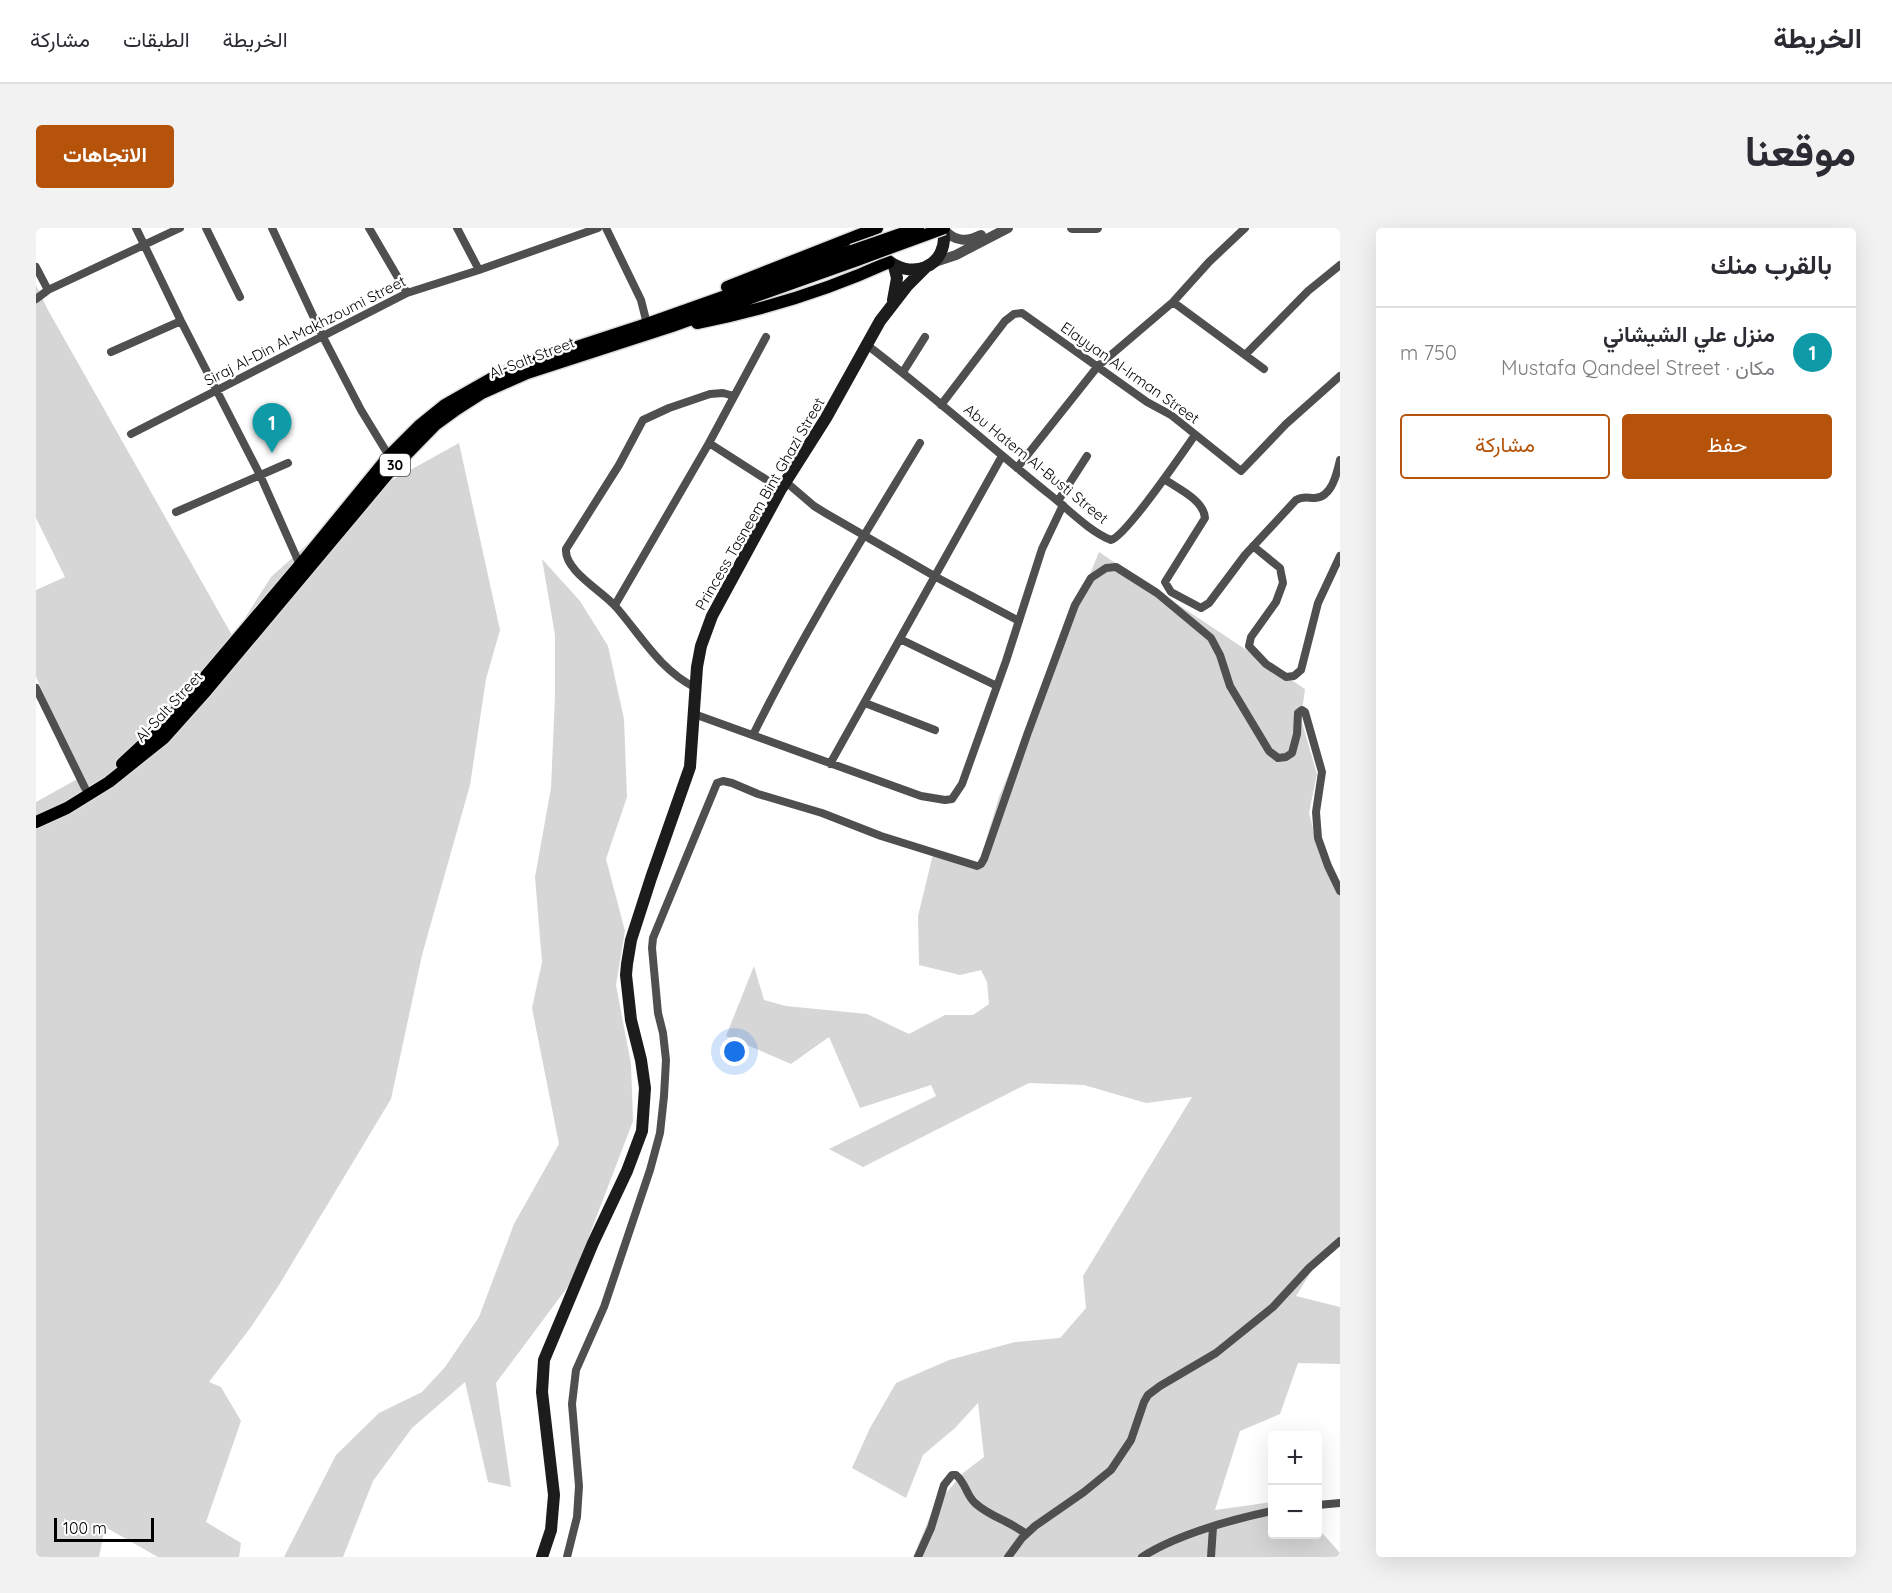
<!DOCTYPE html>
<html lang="ar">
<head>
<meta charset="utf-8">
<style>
  :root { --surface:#fff; --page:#f2f2f3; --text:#2b2b33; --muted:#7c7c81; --line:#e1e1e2; --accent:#b45309 }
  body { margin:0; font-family:Quicksand,Vazirmatn,sans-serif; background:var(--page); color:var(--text); direction:rtl }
  .controls { position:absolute; right:18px; bottom:18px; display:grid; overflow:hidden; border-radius:6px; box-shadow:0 6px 24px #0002 }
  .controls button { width:54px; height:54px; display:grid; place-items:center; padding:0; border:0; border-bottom:2px solid var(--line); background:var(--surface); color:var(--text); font:30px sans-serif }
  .scale { position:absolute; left:18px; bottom:15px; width:100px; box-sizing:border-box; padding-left:6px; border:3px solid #000; border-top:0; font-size:16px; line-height:21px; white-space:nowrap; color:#000; -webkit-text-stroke:4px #fff; paint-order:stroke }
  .you { position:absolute; left:699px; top:824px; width:21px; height:21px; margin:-15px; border:4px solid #fff; border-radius:50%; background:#1a73e8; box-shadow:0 0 0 9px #1a73e833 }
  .badge { display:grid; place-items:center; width:39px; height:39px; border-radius:50%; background:var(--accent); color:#fff; font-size:20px; font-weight:700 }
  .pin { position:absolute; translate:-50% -50px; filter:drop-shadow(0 2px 3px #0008) }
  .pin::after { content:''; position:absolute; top:32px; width:21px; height:18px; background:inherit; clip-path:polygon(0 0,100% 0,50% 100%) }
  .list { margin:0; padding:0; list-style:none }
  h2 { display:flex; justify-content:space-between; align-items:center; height:78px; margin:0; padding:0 24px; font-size:26px }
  h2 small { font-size:20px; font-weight:400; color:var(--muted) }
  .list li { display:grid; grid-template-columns:39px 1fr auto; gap:18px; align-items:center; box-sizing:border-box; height:90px; padding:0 24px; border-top:2px solid var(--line) }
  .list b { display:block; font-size:22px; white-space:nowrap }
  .list p { margin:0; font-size:20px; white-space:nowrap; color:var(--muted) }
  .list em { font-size:20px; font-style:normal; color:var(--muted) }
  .actions { display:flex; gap:12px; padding:18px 24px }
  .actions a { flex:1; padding:14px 0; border:2px solid var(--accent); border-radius:6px; text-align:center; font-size:21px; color:var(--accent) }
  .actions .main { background:var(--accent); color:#fff }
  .map { position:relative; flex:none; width:1304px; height:1329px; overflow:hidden; direction:ltr; border-radius:6px }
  header { display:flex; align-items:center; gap:36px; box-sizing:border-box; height:84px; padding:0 30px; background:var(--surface); border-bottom:2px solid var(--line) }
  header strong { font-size:28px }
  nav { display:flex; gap:33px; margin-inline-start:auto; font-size:21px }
  .intro { display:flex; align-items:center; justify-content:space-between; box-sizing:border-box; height:144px; padding:0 36px }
  h1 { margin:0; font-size:42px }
  .button { padding:15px 27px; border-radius:6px; background:var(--accent); color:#fff; font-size:21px; font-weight:700 }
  main { display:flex; gap:36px; padding:0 36px }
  aside { flex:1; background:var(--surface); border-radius:6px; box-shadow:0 6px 24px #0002 }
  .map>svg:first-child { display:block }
  .green { fill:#d6d6d6 }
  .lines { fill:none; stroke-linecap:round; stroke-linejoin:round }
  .primary-casing { stroke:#dbdbdb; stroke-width:15 }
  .minor { stroke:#4f4f4f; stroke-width:8 }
  .tertiary { stroke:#4f4f4f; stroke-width:10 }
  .secondary { stroke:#1c1c1c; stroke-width:12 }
  .primary { stroke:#000; stroke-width:12 }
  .primary-bridge-casing { stroke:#dbdbdb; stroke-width:15; stroke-linecap:butt }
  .primary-bridge { stroke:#000; stroke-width:12 }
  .labels { text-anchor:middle; stroke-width:5; stroke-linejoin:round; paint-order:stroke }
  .shield { fill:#fff; stroke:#4c4c4c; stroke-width:1.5 }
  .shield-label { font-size:14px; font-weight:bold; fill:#000 }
  .street-label { font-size:15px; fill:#000; stroke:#fff }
</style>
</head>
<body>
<header>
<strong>الخريطة</strong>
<nav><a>الخريطة</a><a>الطبقات</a><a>مشاركة</a></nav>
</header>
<div class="intro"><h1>موقعنا</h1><a class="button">الاتجاهات</a></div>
<main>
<aside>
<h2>بالقرب منك<small></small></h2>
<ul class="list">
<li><span class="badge" style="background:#0f9aa8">1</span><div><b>منزل علي الشيشاني</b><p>مكان · Mustafa Qandeel Street</p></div><em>750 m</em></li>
</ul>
<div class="actions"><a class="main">حفظ</a><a>مشاركة</a></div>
</aside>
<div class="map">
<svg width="1304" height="1329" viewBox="0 0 1304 1329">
  <rect width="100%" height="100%" fill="#fff"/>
  <!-- green -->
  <path class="green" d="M0 57 12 82 197 409 235 349 322 271 423 215 464 402 450 451 434 557 386 727 355 871 243 1057 215 1099 173 1154 185 1159 205 1193 170 1294 205 1315 203 1329H122L69 1299 63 1329H0V574L45 549 0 449V362L29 349 0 290Z
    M1063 324 1269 461 1265 491 1281 546 1273 585 1282 619 1304 665V1008L1290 1020 1260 1068 1304 1079V1136L1262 1135 1244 1186 1204 1203 1179 1282 1236 1274V1306H1282V1300L1304 1325V1329H877L898 1279 927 1245 948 1229 942 1175 919 1200 887 1227 870 1270 816 1240 834 1200 860 1155 913 1132 979 1114 1024 1110 1050 1080 1047 1048 1156 869 1110 875 1048 857 993 855 827 939 793 921 900 868 895 857 824 880 793 809 755 836 690 808 718 738 728 772 750 778 831 786 873 806 909 787H937L953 776 951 754 945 742 924 747 883 737 882 688 898 622 941 642 963 569Z
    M506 331 544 373 572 418 588 491 591 569 570 631 589 703 580 757 595 836 597 893 536 1053 460 1155 475 1259 452 1254 429 1154 376 1200 337 1253 307 1329H248L300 1227 343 1185 386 1164 409 1139 443 1089 478 996 523 916 496 780 506 734 499 649 515 560 519 468V407Z"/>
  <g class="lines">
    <defs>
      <path id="primary" d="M691 59 841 0
        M661 95C727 82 792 62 853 34
        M86 536 130 495 264 337 353 228 383 198 409 177 460 148 495 134 611 96 816 23
        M0 594 31 580 73 554 128 510 170 463 355 242 399 197 421 181 446 165 491 145 636 98 821 32"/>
    </defs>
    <!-- primary casing -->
    <use href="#primary" class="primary-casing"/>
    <!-- minor -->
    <path class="minor" d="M100 0 145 93 224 247 264 337
      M170 0 204 69
      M236 0 286 107 325 182 353 228
      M333 0 371 65
      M421 0 443 42
      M570 0 605 72 611 96
      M0 39 12 62
      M0 71 12 62 144 0
      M1137 74 1228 141
      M831 117C893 164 952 217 1013 266 1031 280 1054 304 1075 312 1090 308 1147 224 1159 207
      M75 124 145 93
      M1210 126 1272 63 1304 37
      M867 144 889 109
      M905 177 969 93 978 86 986 85 1111 174 1135 187 1205 243 1250 196 1304 148
      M95 206 371 65 443 42 562 0
      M673 215 745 261
      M981 240 1062 138 1137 74 1173 34 1209 0
      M1128 251C1141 260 1168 272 1169 290L1129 354 1135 364 1165 380 1173 375 1209 327 1260 272C1267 268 1271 270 1279 270 1296 269 1301 245 1304 232
      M750 254 778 278 791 286 900 349 983 393
      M1022 273 1051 228
      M140 284 252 235
      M1217 318 1244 340 1247 355 1240 374 1215 409 1213 418 1230 436 1250 449 1258 448 1265 442 1282 375 1304 328
      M579 377 673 215 730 109
      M864 411 961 458
      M0 460 49 560
      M660 460C624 442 606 409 580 379 568 364 528 343 530 321L583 237 607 192 633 180 674 166 687 165 698 168
      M829 475 899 502
      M658 486 885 568 909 572 916 571 926 556 970 433 1006 321 1027 277
      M717 507C766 407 826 311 884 215
      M794 536 966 228
      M1282 1277 1304 1275
      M531 1329 541 1289 543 1258 536 1176 540 1142 568 1079 614 942 624 905 628 868 630 832 627 805 622 785 616 720 617 710 681 555 687 553 696 555 722 566 786 585 845 608 941 638 945 636 948 631 991 507 1039 377 1055 350 1070 340 1080 339 1121 365 1175 410 1184 427 1194 458 1233 523 1242 530 1250 529 1256 525 1261 506 1262 485 1266 482 1269 484 1286 544 1280 584 1282 610 1292 638 1304 663
      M882 1329 895 1300 908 1257 916 1247H920C930 1255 930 1267 939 1275 954 1289 974 1293 990 1306
      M972 1329 986 1310 999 1298 1048 1264 1075 1242 1095 1212 1108 1174 1112 1167 1124 1158 1180 1125 1237 1079 1273 1040 1304 1013
      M1106 1329C1142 1306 1194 1292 1236 1283
      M1175 1329 1177 1299"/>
    <!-- tertiary -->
    <path class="tertiary" d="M1036 0H1061
      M908 2C920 14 931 14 945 7
      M896 35 920 27 972 0"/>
    <!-- secondary -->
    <path class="secondary" d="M846 27C873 56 915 39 907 0
      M857 72 861 50 858 38
      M506 1329 515 1302 518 1267 506 1164 508 1132 557 1015 591 943 606 903 609 860 605 832 595 792 590 747 591 736 595 712 615 650 654 539 661 439 665 418 676 388 745 261 790 190 844 93 871 58 891 38"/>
    <!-- primary -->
    <use href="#primary" class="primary"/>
    <defs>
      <path id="primary-bridge" d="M816 23 882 0
        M821 32 908 0"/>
    </defs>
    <!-- primary-bridge casing -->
    <use href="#primary-bridge" class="primary-bridge-casing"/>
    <!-- primary-bridge -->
    <use href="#primary-bridge" class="primary-bridge"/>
  </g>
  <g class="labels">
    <!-- shield labels -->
    <rect class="shield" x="344" y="226" width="30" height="22" rx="4.5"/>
    <g class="shield-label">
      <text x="359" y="242">30</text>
    </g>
    <!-- street labels -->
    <g class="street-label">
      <text transform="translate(269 103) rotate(-27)" y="5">Siraj Al-Din Al-Makhzoumi Street</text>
      <text transform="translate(496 130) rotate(-21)" y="5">Al-Salt Street</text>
      <text transform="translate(1094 145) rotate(35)" y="5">Elayyan Al-Irman Street</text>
      <text transform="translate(1000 236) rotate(39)" y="5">Abu Hatem Al-Busti Street</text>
      <text transform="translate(724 276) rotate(-60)" y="5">Princess Tasneem Bint Ghazi Street</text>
      <text transform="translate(133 479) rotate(-47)" y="5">Al-Salt Street</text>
    </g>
  </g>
</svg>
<div class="controls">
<button>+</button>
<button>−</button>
</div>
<div class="scale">100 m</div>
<div class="you"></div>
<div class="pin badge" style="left:236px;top:225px;background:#0f9aa8">1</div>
</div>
</main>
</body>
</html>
